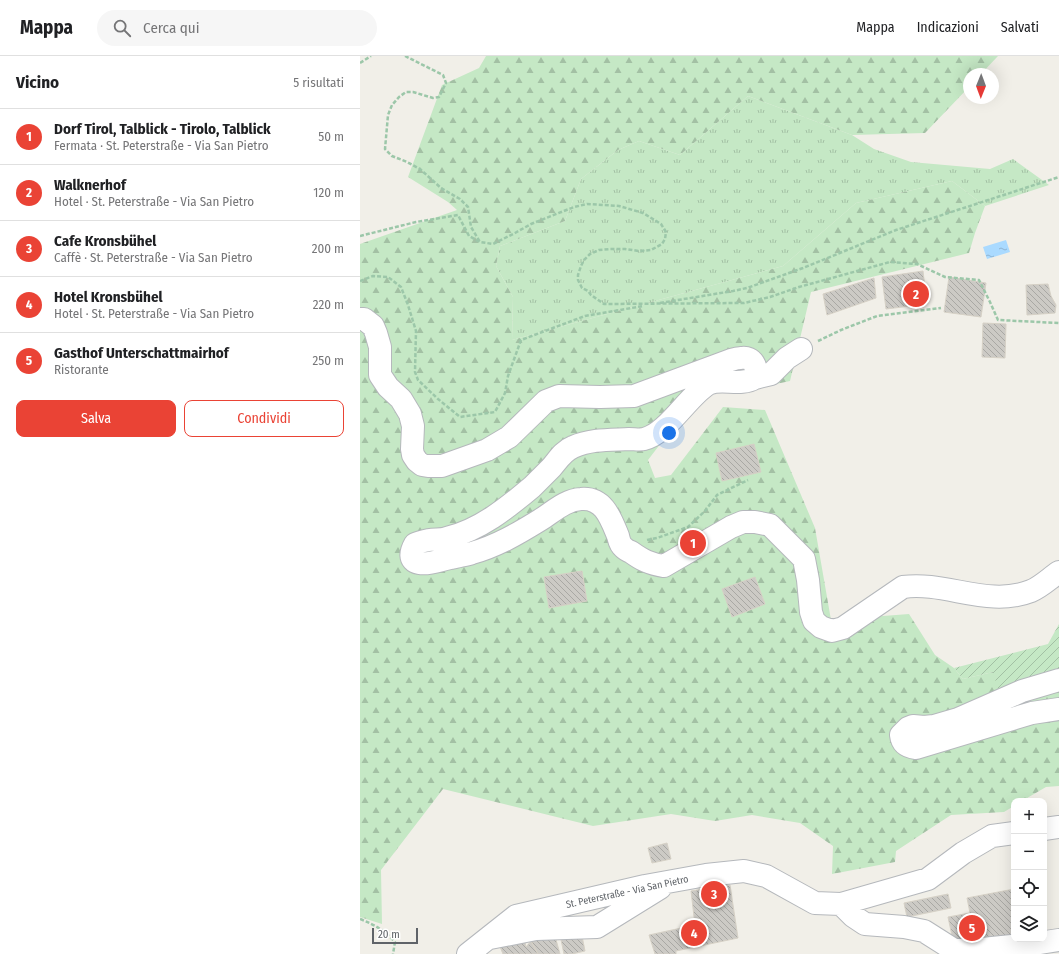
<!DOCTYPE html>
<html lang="it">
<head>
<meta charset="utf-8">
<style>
  :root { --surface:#fff; --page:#f6f6f6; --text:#202124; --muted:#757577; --line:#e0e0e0; --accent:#ea4335 }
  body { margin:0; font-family:"Fira Sans Condensed",sans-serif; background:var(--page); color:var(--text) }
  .controls { position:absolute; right:12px; bottom:12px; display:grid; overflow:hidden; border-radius:8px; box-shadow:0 4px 16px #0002 }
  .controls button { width:36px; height:36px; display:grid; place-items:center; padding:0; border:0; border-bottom:1px solid var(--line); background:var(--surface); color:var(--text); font:20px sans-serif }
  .compass { position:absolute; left:603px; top:12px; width:36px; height:36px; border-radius:50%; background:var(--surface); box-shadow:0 4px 16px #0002; rotate:181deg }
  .scale { position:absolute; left:12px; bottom:10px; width:46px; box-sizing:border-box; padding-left:4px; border:2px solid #5f6368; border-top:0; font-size:11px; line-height:14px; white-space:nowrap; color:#5f6368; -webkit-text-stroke:3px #fff; paint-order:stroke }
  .you { position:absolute; left:309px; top:377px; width:14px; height:14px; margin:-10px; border:3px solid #fff; border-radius:50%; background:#1a73e8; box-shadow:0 0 0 6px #1a73e833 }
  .badge { display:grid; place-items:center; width:26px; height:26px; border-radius:50%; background:var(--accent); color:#fff; font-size:13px; font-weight:700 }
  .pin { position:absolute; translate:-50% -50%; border:2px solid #fff; box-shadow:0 1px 4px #0006 }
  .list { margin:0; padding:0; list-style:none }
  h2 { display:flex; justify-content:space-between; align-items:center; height:52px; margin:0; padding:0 16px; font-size:17px }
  h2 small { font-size:13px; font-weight:400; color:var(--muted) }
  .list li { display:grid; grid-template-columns:26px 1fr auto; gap:12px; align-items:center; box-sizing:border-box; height:56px; padding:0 16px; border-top:1px solid var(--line) }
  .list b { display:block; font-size:15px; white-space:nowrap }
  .list p { margin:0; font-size:13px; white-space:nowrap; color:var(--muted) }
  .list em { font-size:13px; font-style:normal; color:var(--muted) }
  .actions { display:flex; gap:8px; padding:12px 16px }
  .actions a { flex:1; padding:9px 0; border:1px solid var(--accent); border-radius:8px; text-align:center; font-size:14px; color:var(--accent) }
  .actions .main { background:var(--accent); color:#fff }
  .icon { flex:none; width:22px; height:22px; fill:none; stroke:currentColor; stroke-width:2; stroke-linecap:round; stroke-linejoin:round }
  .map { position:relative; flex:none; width:699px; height:898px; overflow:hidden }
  header { display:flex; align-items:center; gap:24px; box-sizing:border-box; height:56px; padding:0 20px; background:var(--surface); border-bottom:1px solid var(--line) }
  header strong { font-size:19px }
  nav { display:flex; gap:22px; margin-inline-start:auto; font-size:14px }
  .search { width:280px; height:36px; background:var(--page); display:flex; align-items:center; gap:10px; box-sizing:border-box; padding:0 14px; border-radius:22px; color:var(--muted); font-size:15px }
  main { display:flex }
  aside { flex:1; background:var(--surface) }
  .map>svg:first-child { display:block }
  .grass { fill:url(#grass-tufts) }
  .forest { fill:url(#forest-firs) }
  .garden { fill:url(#garden-furrows) }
  .water { fill:url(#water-ripples) }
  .building { fill:url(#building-back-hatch); stroke:#d6d1c6 }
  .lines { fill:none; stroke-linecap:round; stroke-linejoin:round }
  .minor-casing { stroke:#b5b8bc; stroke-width:24 }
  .path { stroke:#9cc7a9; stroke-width:2.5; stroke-dasharray:4 2; stroke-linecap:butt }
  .minor { stroke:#fff; stroke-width:22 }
  .labels { text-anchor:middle; stroke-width:3; stroke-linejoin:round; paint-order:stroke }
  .street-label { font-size:10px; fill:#5f6368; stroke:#fff }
</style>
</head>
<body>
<header>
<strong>Mappa</strong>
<div class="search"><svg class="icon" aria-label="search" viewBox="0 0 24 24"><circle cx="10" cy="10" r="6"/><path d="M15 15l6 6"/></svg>Cerca qui</div>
<nav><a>Mappa</a><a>Indicazioni</a><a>Salvati</a></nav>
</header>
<main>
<aside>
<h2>Vicino<small>5 risultati</small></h2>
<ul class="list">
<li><span class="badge">1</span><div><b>Dorf Tirol, Talblick - Tirolo, Talblick</b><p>Fermata · St. Peterstraße - Via San Pietro</p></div><em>50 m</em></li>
<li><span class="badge">2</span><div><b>Walknerhof</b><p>Hotel · St. Peterstraße - Via San Pietro</p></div><em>120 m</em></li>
<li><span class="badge">3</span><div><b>Cafe Kronsbühel</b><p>Caffè · St. Peterstraße - Via San Pietro</p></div><em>200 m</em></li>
<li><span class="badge">4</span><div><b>Hotel Kronsbühel</b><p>Hotel · St. Peterstraße - Via San Pietro</p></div><em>220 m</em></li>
<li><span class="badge">5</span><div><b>Gasthof Unterschattmairhof</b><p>Ristorante</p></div><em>250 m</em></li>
</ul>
<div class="actions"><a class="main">Salva</a><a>Condividi</a></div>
</aside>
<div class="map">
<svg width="699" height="898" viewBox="0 0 699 898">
  <defs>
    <pattern id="grass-tufts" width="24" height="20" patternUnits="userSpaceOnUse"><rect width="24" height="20" fill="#c5e8c5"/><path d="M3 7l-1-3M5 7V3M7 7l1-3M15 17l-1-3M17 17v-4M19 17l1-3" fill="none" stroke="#a3c0a4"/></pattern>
    <pattern id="forest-firs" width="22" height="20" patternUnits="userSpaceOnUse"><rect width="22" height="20" fill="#c5e8c5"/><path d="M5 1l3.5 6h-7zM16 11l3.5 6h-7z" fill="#a3c0a4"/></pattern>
    <pattern id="garden-furrows" width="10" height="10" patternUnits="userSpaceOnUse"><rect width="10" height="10" fill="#c5e8c5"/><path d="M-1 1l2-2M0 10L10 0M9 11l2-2" fill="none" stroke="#a3c0a4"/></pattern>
    <pattern id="water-ripples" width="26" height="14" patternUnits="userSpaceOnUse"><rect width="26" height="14" fill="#aadaff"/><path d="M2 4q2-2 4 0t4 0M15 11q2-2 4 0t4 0" fill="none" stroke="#8eb4d2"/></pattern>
    <pattern id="building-back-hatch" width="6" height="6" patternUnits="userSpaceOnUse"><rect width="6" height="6" fill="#cccac5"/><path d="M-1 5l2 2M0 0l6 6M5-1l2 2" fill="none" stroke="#a9a8a4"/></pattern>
  </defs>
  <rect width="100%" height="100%" fill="#f1efe8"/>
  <!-- grass -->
  <path class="grass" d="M388 40 492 79 514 93 551 106 630 113 653 103 689 129 625 150 592 125 496 147 423 210 152 284 153 241 136 210 140 190 205 165 221 123 258 94 279 85 320 99Z"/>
  <!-- forest -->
  <path class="forest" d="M126 0H638L621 18H609V31L565 77 492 79 388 40 320 99 279 85 258 94 221 123 205 165 140 190 136 210 153 241 152 284 423 210 496 147 592 125 625 150 615 177 609 197 451 236 430 325 393 333 353 334 314 370 288 404 295 422 311 419 363 351 405 354 455 472 471 564 549 558 575 599 594 612 603 623 633 616 699 624V730L686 731 662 745H654V750L644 756 591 759 536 795 535 806 472 818 473 790 440 767 392 759 355 765 311 758 233 770 83 733 21 814 22 868 0 861V188L97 154 88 146 48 121 82 29 119 12Z"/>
  <!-- garden -->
  <path class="garden" d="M699 568V624L641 644 633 616 603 623 594 612 688 588Z"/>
  <!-- water -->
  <path class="water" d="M646 184 650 196 627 203 623 191Z"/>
  <!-- building -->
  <path class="building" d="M563 215 567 248 526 253 522 221Z
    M589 221 626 227 621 261 584 256Z
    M514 222 516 242 467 259 463 238Z
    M688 228 691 240 696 249 695 257 667 259 666 229Z
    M623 267 646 268 645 302 622 301Z
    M394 388 401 416 362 425 356 397Z
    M222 515 227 545 189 552 184 521Z
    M395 521 405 548 372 561 362 533Z
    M307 787 311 803 292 807 288 792Z
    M370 829 378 882 316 895V898H295L289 879 335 869 331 835Z
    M654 833V883L595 894 588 861 610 857 607 842Z
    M588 838 591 852 547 861 544 847Z
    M221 875 225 895 212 898H204L200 879Z
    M195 880 200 898H178L171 885Z
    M164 881 166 891 171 885 178 898H143L138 886Z"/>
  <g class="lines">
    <defs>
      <path id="minor" d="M0 263H4L13 270 16 277 20 291V319L28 331 41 343 50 358 53 370 52 393 53 399 57 405 62 409 68 410H82L127 394 149 381 186 345 199 340 240 341 274 340 371 304C374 303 378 302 381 302 393 300 398 311 395 322 380 331 361 321 348 328 328 340 307 378 284 383 280 384 274 383 269 383 250 384 231 383 213 391 203 395 198 404 191 412 185 418 178 425 172 431 147 452 120 474 87 482 82 484 75 483 69 484 64 485 59 486 55 488 51 495 48 505 59 507 71 509 79 504 91 502 98 500 106 499 112 497 137 490 159 477 180 464 193 456 205 444 221 443 244 441 251 463 258 480 259 484 260 489 263 491 265 493 268 495 271 496 282 504 290 508 304 510L371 471 383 466H395L410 469 444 503 448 524 451 556 454 565 461 571 472 575 483 572 543 531C586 525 628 552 671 535 681 531 690 522 699 516
        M395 322 411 318 427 302 441 293
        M699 624 662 635 598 663 574 670 564 671 553 670 548 672 541 679C542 688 548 691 556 692L672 657 699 653
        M684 773 699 771
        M481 848 493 860 505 868 544 871 564 875 594 894H613L679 887 699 884
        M130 882 176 873 237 871 300 832
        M108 898 156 860 285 830 346 819 384 815 406 820 455 847 481 848 568 823 603 797 632 780 654 777"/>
    </defs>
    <!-- minor casing -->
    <use href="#minor" class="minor-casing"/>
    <!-- path -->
    <path class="path" d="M45 0 83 19 86 27 79 41 73 42 53 36H46L39 41 32 49 28 59 25 93 32 100 47 106 60 113 81 132 100 143 108 151 111 171 120 186
      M0 7 11 0
      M0 180 56 166 98 159 109 180 120 186 133 188 155 177 171 168 214 151 227 148 259 150 283 157 301 168 306 176 305 183 302 188 291 194 279 195 265 193H250L239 194 230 198 224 204 221 210 218 219V224L222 232 228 235 231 239 244 248 384 247 410 241 439 231 530 206 557 208 585 221 619 224 630 246 638 264 699 267
      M0 225 13 220 28 221 41 231 48 249 56 275 55 316 58 324 78 343 100 361 135 356 145 337 148 320 161 284 225 260 283 250
      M300 247 373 235 387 232 443 212 536 174 699 121
      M458 285 481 274 517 260 581 252
      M287 484 297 482 328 471 345 455 357 439 388 424
      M0 863C15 869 24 874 35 886L33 898"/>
    <!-- minor -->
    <use href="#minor" class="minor"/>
  </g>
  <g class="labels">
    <!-- street labels -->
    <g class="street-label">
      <text transform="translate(267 835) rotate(-12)" y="4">St. Peterstraße - Via San Pietro</text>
    </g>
  </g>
</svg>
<div class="controls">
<button>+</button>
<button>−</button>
<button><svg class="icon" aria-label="locate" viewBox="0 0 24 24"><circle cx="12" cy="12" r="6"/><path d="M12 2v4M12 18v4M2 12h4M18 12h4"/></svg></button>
<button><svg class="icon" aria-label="layers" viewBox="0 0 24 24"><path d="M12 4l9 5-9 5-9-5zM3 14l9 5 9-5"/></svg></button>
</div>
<svg class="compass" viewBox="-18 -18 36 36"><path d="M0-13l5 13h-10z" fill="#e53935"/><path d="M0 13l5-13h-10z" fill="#757577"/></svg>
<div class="scale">20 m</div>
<div class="you"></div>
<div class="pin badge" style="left:333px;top:487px">1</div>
<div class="pin badge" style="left:556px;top:238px">2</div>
<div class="pin badge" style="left:354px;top:838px">3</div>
<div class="pin badge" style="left:334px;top:877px">4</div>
<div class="pin badge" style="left:612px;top:872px">5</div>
</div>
</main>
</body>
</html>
